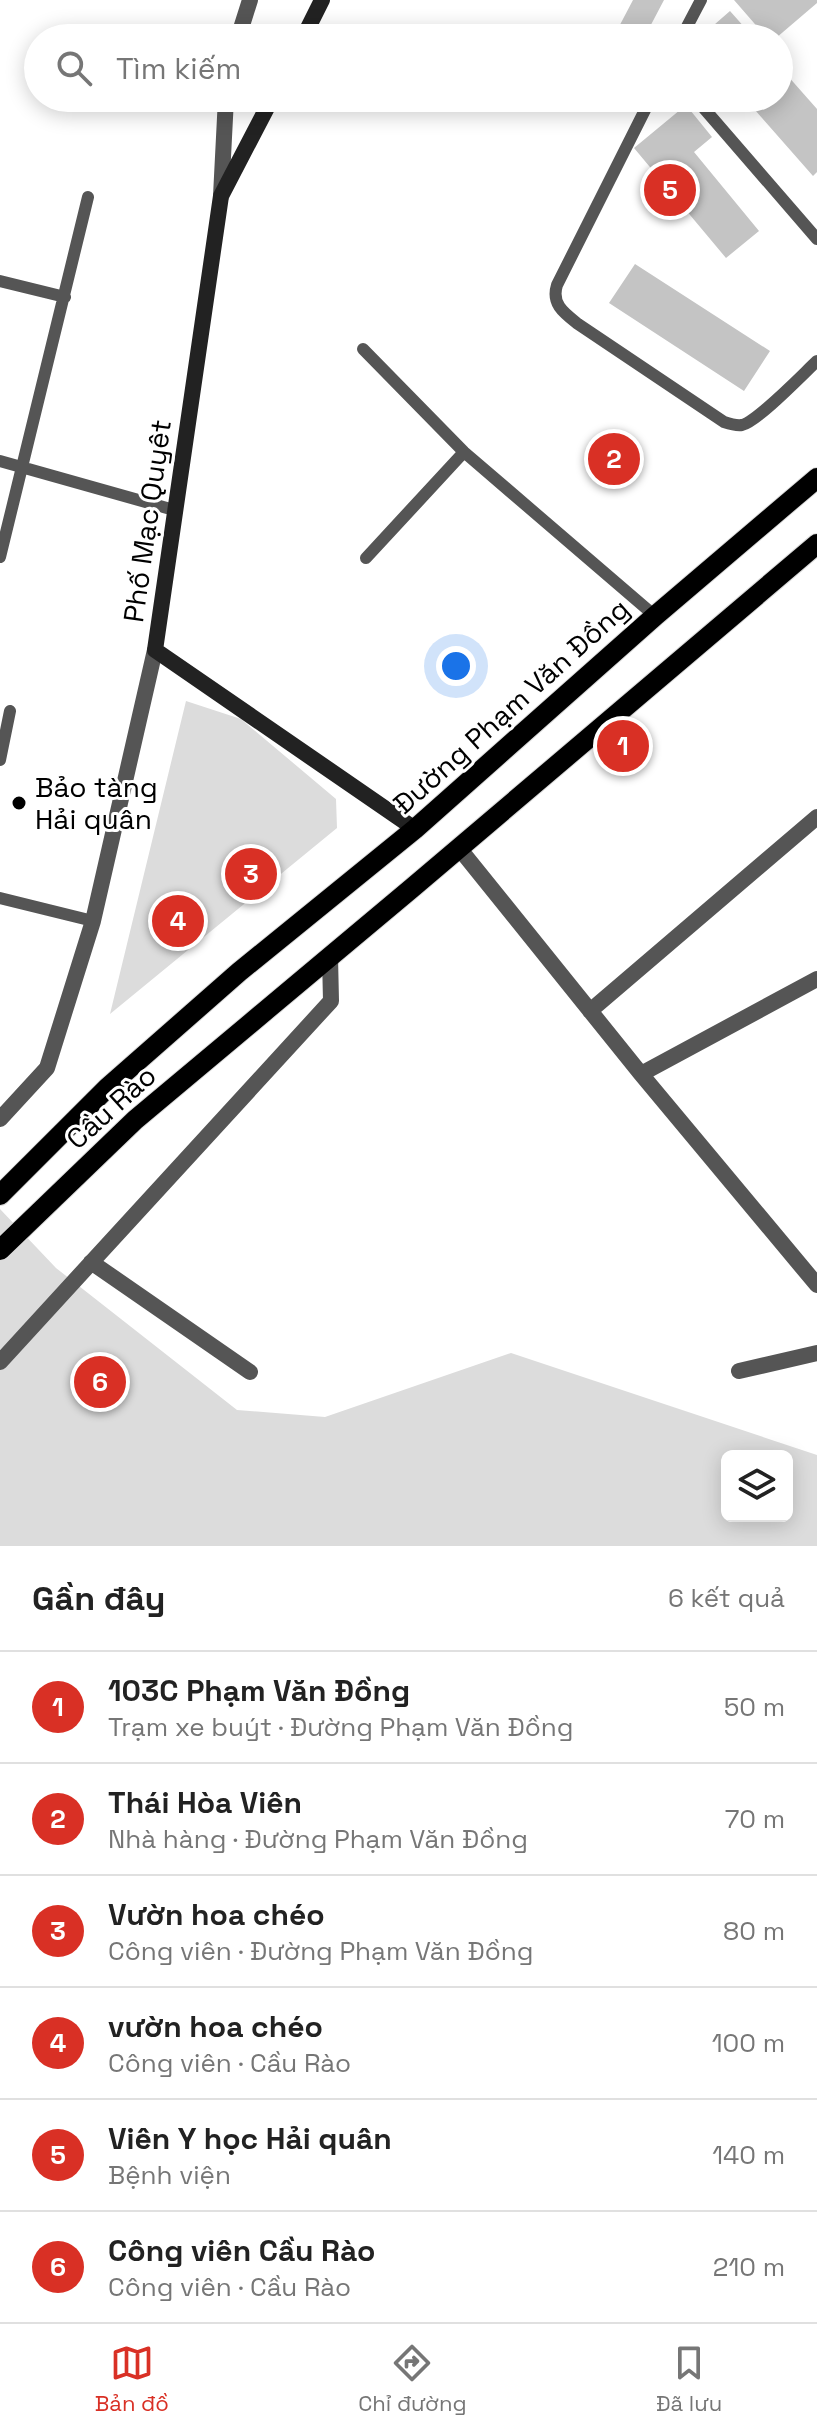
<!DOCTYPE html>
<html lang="vi">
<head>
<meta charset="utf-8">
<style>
  :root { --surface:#fff; --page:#f6f6f6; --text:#222; --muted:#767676; --line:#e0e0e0; --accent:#d93025 }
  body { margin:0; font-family:"Space Grotesk",sans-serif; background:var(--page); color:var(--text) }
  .controls { position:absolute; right:24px; bottom:24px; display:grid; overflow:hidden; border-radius:12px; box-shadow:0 4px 20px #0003 }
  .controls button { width:72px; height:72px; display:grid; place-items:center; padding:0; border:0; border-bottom:2px solid var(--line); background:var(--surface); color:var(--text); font:40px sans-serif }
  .you { position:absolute; left:456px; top:666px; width:28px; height:28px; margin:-20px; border:6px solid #fff; border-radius:50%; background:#1a73e8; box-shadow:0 0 0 12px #1a73e833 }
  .badge { display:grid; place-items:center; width:52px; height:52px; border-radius:50%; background:var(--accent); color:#fff; font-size:26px; font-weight:700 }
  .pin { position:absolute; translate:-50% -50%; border:4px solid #fff; box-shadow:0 2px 8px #0006 }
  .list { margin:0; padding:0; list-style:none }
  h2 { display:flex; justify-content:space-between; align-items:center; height:104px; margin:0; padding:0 32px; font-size:34px }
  h2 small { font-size:26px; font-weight:400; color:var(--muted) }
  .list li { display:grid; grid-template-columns:52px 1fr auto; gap:24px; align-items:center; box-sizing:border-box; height:112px; padding:0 32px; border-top:2px solid var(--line) }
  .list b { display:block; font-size:30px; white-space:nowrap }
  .list p { margin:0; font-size:26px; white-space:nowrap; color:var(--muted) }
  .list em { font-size:26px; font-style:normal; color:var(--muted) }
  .icon { flex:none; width:44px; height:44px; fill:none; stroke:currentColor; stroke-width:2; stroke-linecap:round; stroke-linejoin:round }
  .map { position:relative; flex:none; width:817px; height:1546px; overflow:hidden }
  .search { position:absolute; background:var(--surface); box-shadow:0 4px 20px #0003; left:24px; right:24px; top:24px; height:88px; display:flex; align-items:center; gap:20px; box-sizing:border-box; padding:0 28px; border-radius:44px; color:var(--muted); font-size:30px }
  .sheet { height:776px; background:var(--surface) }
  nav { display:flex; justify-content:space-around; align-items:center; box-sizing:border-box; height:112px; border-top:2px solid var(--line); background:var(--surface); font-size:22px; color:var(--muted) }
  nav a { display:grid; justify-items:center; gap:4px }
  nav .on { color:var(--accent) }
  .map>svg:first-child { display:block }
  .green { fill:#dcdcdc; fill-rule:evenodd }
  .building { fill:#c4c4c4 }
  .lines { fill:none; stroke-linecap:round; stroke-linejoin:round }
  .primary-casing { stroke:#dbdbdb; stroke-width:22 }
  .lane { stroke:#555; stroke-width:12 }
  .street { stroke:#555; stroke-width:16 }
  .secondary { stroke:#222; stroke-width:16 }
  .primary { stroke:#000; stroke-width:20 }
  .poi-dot { fill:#000; stroke:#fff; stroke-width:3 }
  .labels { text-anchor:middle; stroke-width:6; stroke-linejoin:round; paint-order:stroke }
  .street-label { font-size:28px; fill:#000; stroke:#fff }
  .poi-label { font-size:28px; fill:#000; stroke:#fff; text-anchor:start }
</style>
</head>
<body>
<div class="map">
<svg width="817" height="1546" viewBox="0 0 817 1546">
  <rect width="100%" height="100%" fill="#fff"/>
  <!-- green -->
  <path class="green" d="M186 701 241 719 336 799 337 828 110 1014Z
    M0 1209 56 1268 237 1410 325 1417 511 1353 817 1455V1546H0ZM727 1456H787V1516H727Z"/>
  <!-- building -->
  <path class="building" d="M633 0H664L644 38H613Z
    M734 0H817V3L776 38H767Z
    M730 11 754 38H699Z
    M779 66 817 109V172L813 176 747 101 751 98H779Z
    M686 105 712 137 694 152 759 231 726 258 634 148Z
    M635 264 770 351 744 391 609 303Z"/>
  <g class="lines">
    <defs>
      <path id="primary" d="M0 1195 107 1088 239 972 415 829 655 616 817 478
        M0 1250 135 1120 412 888 817 544"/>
    </defs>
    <!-- primary casing -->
    <use href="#primary" class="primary-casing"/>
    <!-- lane -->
    <path class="lane" d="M681 38 701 0
      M651 98 557 285C551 304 564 313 578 324L724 422C730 424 736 426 742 425 758 421 803 374 817 361
      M695 98 817 239
      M0 281 65 297
      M363 349 464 452 655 616
      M0 461 174 510
      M0 557 88 197
      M366 558 464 452
      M0 760 10 711
      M0 898 93 921"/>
    <!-- street -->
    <path class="street" d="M238 38 250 0
      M221 196 226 98
      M459 848 641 1074 817 1285
      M590 1011 817 817
      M641 1074 817 979
      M0 1119 47 1068 93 921 155 650
      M91 1262 250 1372
      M0 1362 331 1001 330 957
      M739 1371 817 1353"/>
    <!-- secondary -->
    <path class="secondary" d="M303 38 322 0
      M272 98 221 196 155 650 415 829"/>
    <!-- primary -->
    <use href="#primary" class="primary"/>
  </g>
  <!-- markers -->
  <circle class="poi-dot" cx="19" cy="803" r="8"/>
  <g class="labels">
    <!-- street labels -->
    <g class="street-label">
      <text transform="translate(147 521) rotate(-82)" y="10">Phố Mạc Quyêt</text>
      <text transform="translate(511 706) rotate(-42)" y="10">Đường Phạm Văn Đồng</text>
      <text transform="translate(111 1107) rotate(-42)" y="10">Cầu Rào</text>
    </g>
    <!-- poi labels -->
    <g class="poi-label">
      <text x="35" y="797">Bảo tàng<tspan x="35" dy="32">Hải quân</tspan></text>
    </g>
  </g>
</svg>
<div class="controls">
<button><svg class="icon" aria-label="layers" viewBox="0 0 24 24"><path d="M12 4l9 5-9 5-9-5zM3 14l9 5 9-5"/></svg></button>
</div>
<div class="you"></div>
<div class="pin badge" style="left:623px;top:746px">1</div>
<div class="pin badge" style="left:614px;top:459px">2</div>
<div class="pin badge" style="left:251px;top:874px">3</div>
<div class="pin badge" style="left:178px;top:921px">4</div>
<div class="pin badge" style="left:670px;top:190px">5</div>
<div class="pin badge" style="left:100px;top:1382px">6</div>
<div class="search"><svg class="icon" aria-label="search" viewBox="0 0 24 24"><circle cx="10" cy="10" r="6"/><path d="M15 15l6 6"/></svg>Tìm kiếm</div>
</div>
<section class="sheet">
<h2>Gần đây<small>6 kết quả</small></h2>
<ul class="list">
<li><span class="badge">1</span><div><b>103C Phạm Văn Đồng</b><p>Trạm xe buýt · Đường Phạm Văn Đồng</p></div><em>50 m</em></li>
<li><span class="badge">2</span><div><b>Thái Hòa Viên</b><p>Nhà hàng · Đường Phạm Văn Đồng</p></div><em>70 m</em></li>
<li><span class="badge">3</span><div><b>Vườn hoa chéo</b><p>Công viên · Đường Phạm Văn Đồng</p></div><em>80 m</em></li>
<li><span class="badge">4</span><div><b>vườn hoa chéo</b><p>Công viên · Cầu Rào</p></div><em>100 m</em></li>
<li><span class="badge">5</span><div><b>Viên Y học Hải quân</b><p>Bệnh viện</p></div><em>140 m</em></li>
<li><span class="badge">6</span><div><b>Công viên Cầu Rào</b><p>Công viên · Cầu Rào</p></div><em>210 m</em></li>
</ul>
</section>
<nav>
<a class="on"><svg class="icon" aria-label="map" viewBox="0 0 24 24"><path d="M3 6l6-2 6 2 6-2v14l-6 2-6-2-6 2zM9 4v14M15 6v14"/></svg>Bản đồ</a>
<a><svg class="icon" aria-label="directions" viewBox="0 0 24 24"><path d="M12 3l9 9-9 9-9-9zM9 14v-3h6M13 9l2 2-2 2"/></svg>Chỉ đường</a>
<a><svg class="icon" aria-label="saved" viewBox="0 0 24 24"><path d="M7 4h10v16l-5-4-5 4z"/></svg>Đã lưu</a>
</nav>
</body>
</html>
